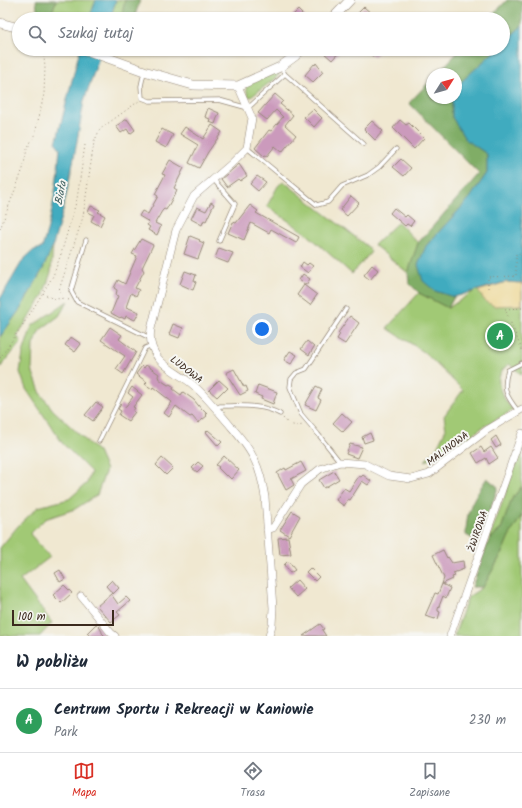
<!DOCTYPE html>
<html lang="pl">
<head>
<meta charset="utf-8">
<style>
  :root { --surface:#fff; --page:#f2f2f3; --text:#1f2937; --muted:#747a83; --line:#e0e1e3; --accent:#d93025 }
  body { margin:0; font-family:Kalam,sans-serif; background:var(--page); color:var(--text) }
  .compass { position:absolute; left:426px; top:68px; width:36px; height:36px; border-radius:50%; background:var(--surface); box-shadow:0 1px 3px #0004; rotate:53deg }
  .scale { position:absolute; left:12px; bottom:10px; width:102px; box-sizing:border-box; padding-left:4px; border:2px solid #3b2a1e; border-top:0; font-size:11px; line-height:14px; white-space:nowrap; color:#3b2a1e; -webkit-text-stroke:3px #f6f6f2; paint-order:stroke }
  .you { position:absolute; left:262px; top:329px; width:14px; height:14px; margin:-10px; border:3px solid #fff; border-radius:50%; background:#1a73e8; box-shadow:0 0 0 6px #1a73e833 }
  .badge { display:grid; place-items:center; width:26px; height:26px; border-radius:50%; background:var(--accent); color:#fff; font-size:13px; font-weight:700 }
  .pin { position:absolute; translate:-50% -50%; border:2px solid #fff; box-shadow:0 1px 4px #0006 }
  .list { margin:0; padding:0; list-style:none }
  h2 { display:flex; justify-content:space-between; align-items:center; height:52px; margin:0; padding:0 16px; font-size:17px }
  h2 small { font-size:13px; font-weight:400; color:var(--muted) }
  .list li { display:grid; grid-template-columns:26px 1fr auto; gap:12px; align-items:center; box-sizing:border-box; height:64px; padding:0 16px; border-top:1px solid var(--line) }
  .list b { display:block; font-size:15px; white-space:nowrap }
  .list p { margin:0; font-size:13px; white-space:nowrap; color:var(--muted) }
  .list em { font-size:13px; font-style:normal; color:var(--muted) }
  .icon { flex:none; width:22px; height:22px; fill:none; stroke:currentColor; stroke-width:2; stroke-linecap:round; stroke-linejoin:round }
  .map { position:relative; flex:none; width:522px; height:636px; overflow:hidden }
  .search { position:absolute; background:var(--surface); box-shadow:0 1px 3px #0004; left:12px; right:12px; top:12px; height:44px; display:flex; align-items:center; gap:10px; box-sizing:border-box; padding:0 14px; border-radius:22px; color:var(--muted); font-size:15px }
  .sheet { height:116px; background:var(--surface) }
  nav { display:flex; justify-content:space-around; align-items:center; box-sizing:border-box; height:56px; border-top:1px solid var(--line); background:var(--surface); font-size:11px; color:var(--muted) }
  nav a { display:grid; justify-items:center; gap:2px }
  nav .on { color:var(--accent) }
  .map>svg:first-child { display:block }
  .green { fill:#a1c974; stroke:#6e7a49 }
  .forest { fill:#80ad66; stroke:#5e6c42 }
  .sand { fill:#eeda9e; stroke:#94825e }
  .water { fill:#40abbf; stroke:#3e6a6e }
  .building { fill:#cb9abc }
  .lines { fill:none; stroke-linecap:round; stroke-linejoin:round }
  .service-casing { stroke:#968978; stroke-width:5 }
  .minor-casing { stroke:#968978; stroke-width:8 }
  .tertiary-casing { stroke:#968978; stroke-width:10 }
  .path { stroke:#968978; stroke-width:1; stroke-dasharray:1 3; stroke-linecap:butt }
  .service { stroke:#fff; stroke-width:3.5 }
  .minor { stroke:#fff; stroke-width:7 }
  .tertiary { stroke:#fff; stroke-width:9 }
  .labels { text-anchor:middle; stroke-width:4; stroke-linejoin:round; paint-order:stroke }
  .street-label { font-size:10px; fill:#3b2a1e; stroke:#f6f6f2 }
  .water-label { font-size:11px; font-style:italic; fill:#3d5e5e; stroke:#f6f6f2 }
</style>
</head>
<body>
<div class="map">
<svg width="522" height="636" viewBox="0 0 522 636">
  <rect width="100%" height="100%" fill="#f6f6f2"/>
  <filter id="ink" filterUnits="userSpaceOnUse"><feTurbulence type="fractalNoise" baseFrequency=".025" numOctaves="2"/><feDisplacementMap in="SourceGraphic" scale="8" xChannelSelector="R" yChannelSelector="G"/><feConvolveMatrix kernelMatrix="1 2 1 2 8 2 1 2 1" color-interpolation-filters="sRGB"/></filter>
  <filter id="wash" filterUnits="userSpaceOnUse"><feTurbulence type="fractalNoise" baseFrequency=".012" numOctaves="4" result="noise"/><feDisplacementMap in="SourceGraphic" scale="16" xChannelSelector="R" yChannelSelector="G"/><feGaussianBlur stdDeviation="0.9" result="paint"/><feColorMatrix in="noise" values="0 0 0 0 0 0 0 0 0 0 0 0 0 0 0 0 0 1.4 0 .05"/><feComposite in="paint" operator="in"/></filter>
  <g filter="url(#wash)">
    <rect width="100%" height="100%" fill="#f0e8d1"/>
    <!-- green -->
    <path class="green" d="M56 0H96L89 19H50Z
      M116 0H125L121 19H110Z
      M280 70 277 77 251 97 248 96 246 88 248 84Z
      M283 181 368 247 371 252 352 274 307 234 267 206 278 186Z
      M398 222 418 243 408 273 374 245Z
      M476 243 522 244V375L509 364C490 377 501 396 513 410L483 427 444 455 425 461 437 447 446 429 444 416 463 390 424 352 387 328 419 293 448 308 473 292Z
      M53 245 51 272 43 296 17 336 21 342 0 368V337L21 308 43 269Z
      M68 301 59 316 40 330 33 345 32 370 41 394 53 410 98 452 106 470 97 495 75 509 45 519 30 534 50 557 20 580 52 623 40 636H0V548L18 526 38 507 69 499 87 483 91 472 63 444 26 389 20 372 23 353 32 326Z
      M522 447V486L512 499 501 529 489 540Z
      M522 515V636H454L468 597 483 587 501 555 509 536Z"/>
    <!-- forest -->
    <path class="forest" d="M36 0H56L50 19H38Z
      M125 0H140L134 19H121Z
      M507 0H522V26L503 43V19H489Z
      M461 49H497L461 82 456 90V74H437Z
      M432 79V98H452V117L465 139 487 154V173L470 198 426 246 435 291 454 297 448 308 419 293 409 283 408 273 418 243 479 174 409 103Z
      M487 478 498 487 479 542 466 535C466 509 473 499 487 478Z
      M522 486V515L509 536 501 555 483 587H472L489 540 501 529 512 499Z"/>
    <!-- sand -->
    <path class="sand" d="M506 282 522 283V305L494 306 485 301 478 291Z"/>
    <!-- water -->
    <path class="water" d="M96 0H116L110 19H89Z
      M522 26V283L506 282 454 297 435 291 423 281 418 265 426 246 470 198 487 173V154L465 139 452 117V98H456V90L461 82 497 49H503V43Z
      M80 49H102L84 101 74 158 63 210 53 245 43 269 21 308 0 337V299L23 260 34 250 42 248C53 215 57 182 60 148L56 143Z"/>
    <g id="blocks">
      <!-- building -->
      <path class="building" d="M364 7 372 14 367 19H363L357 14Z
        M298 10 307 19H289Z
        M326 49H342L332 60 323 52Z
        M370 49H381L374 57 368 52Z
        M316 63 323 72 313 82 305 75 314 64 315 65Z
        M275 94 283 101 280 104 293 115 285 125 296 135 282 152 275 146 267 156 265 155 264 156 255 148 269 130 271 131 283 117 276 110 267 120 258 113Z
        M208 108 219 113 215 124 209 122 210 119 205 117Z
        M313 109 322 118 314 127 304 117Z
        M127 119 135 130 130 134 127 129 121 133 116 126Z
        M400 120 406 125 409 123 424 138 414 149 393 128Z
        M372 121 383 131 375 140 364 129Z
        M212 125 222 132 208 152 199 168 189 163 198 145 180 134 185 127 203 139Z
        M162 129 173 135 166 148 155 142Z
        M401 159 411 168 404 176 393 167Z
        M170 160 184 168 174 188 177 190 166 210 164 209 162 211 155 223 161 226 157 235 148 230 150 227 147 225 149 222 139 216 142 211 148 214 158 196 155 194 165 175 162 174Z
        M239 164 247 176 240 181 238 179 227 187 221 179Z
        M257 176 266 182 258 191 250 184Z
        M351 196 359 203 347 216 340 210Z
        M211 202 214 204 206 221 204 220 202 225 191 219 197 207 206 211Z
        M250 205 258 211 256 213 299 237 296 243 271 229 269 233 251 223 244 240 228 233 233 222 236 223Z
        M91 206 100 210 98 212 105 216 100 226 91 221 94 215 88 212Z
        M394 208 405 217 407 215 414 221 410 226 407 224 405 226 390 213Z
        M190 236 200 240 199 241 204 243 198 259 184 254Z
        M141 239 153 245 142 268 144 271 135 288 139 290 136 296 131 293 126 307 139 312 135 320 126 316 125 319 121 317 120 318 111 313 118 296 116 295 117 290 114 288 118 280 125 284 137 256 132 254Z
        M219 248 233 253 228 263 215 258Z
        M303 262 307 265 309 263 313 266 308 273 300 267Z
        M372 265 378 270 370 280 364 275Z
        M185 271 196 275 194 281 196 282 193 290 180 284Z
        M303 274 310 279 306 285 299 280Z
        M304 285 317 295 310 305 297 295Z
        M350 316 359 323 345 344 337 339 340 334 338 333Z
        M173 324 183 328 179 338 169 334Z
        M110 327 122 335 119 339 136 352 123 374 116 369 125 356 101 340Z
        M71 337 81 344 75 352 65 345Z
        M307 341 314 347 309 355 301 349Z
        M290 351 297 355 291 364 284 360Z
        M146 365 159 374 158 376 159 379 168 385 170 384 174 387 173 389 181 395 183 392 194 400 202 410 203 409 207 413 205 414 207 416 198 423 192 416 190 417 176 406 169 417 164 413 172 402 153 387 152 389 145 384 147 382 136 374 142 366 144 368Z
        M234 369 244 387 246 386 248 391 240 395 226 373Z
        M219 380 228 388 224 392 223 391 217 397 209 390Z
        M258 385 277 392 273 404 261 399 262 397 255 394Z
        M316 386 322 389 318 398 321 400 316 410 305 405Z
        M132 387 142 395 133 407 135 408 133 411 135 412 128 421 119 415 121 411 118 409 121 404 124 407 126 406 133 397 128 393Z
        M96 402 103 407 93 421 85 415Z
        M342 413 352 422 343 432 333 423Z
        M208 430 222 442 218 446 206 432Z
        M370 433 373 440 364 443 362 437Z
        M496 436 501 445 496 448 491 440Z
        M350 444 362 447 357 458 346 454Z
        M481 447 484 452 491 447 498 458 489 464 486 458 478 463 472 453Z
        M224 456 239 470 231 479 227 475 226 476 218 468 219 467 216 465Z
        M162 458 173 468 166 475 156 465Z
        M198 462 203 466 197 472 192 468Z
        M301 462 306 471 291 479 294 485 286 490 277 473 285 468 286 470Z
        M334 471 339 479 324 488 319 480Z
        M363 475 371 481 368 485 362 481 350 500 348 499 344 506 336 500 344 488 349 491 359 476 361 477Z
        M292 511 300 516 289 536 280 530Z
        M288 537 291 554 280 555 278 538Z
        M443 550 447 558 448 557 452 563 463 561 464 569 453 573 455 576 452 577 453 579 442 584 444 578 433 555Z
        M288 561 295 570 290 573 284 565Z
        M310 568 319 577 315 581 306 572Z
        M60 570 65 579 60 582 55 573Z
        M112 580 119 588 113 594 106 586Z
        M297 580 305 589 296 597 288 588Z
        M442 584 450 588 446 598 443 596 438 609V611L440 612 438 619 435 618V619L425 616 435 593 438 594Z
        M64 585 72 593 61 603 53 595Z
        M111 594 118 604 126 597 130 601 117 612 120 615 111 622 97 606Z
        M96 624 100 628 102 632V633L105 636H90L87 633Z
        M320 624 324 629 322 630 326 636H303Z"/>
    </g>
  </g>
  <g filter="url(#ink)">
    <use href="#blocks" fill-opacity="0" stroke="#968978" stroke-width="1"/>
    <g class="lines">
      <defs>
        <path id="service" d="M144 72 141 86 142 98 150 101 219 100 248 108 285 74 281 68
          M285 74 364 144
          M247 148 317 205 328 202 342 186 368 175 379 167 396 149
          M213 179 235 204 219 241
          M86 240 71 291 77 302 150 338
          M216 409 220 406C240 406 263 404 280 414
          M518 411C506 396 502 389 508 370L522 363
          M99 441 145 348 152 345
          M340 462 318 434 301 414 290 387 291 379 296 373 306 369 346 309"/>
        <path id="minor" d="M238 86 252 118 247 148 231 164 194 196 176 230 151 329C149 340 152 350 158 358 167 369 181 375 192 384 206 396 217 410 229 424 239 436 249 447 255 461 261 473 263 485 265 497L273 608 272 625 269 636
          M267 530 273 528 301 484 320 469 340 462 365 464 389 476 411 479 429 474 487 430 522 409
          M81 596 111 633 115 636
          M450 636 522 433"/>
        <path id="tertiary" d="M332 19 350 0
          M0 23 19 28
          M83 49 144 71 193 85 238 86 280 67 295 56 302 49"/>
      </defs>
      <!-- service casing -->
      <use href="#service" class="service-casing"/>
      <!-- minor casing -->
      <use href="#minor" class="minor-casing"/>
      <!-- tertiary casing -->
      <use href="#tertiary" class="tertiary-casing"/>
      <!-- path -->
      <path class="path" d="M0 229 23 169 27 149 35 134 44 94 45 67 43 49
        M488 288V277L516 276V254H522
        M43 293C50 298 55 300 64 298
        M69 300 64 298 59 290 83 217 94 142 100 129 139 101
        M522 308 505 309 522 350
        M0 358 28 317 53 276 61 254 77 199 85 145
        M283 418C288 424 294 427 303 425"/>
      <!-- service -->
      <use href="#service" class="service"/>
      <!-- minor -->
      <use href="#minor" class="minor"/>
      <!-- tertiary -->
      <use href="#tertiary" class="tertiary"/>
    </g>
  </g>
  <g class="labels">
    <!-- street labels -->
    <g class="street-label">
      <text transform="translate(187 369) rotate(38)" y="4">LUDOWA</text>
      <text transform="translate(447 448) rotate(-37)" y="4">MALINOWA</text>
      <text transform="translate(477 531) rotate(-71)" y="4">ŻWIROWA</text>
    </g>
    <!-- water labels -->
    <g class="water-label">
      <text transform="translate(60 193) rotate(-79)" y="4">Biała</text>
    </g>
  </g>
</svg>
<svg class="compass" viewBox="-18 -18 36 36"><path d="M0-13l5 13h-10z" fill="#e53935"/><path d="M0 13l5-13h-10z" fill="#747a83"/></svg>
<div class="scale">100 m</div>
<div class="you"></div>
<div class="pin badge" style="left:500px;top:336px;background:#2e9e5b">A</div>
<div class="search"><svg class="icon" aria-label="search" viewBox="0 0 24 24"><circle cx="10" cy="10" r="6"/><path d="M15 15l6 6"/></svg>Szukaj tutaj</div>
</div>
<section class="sheet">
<h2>W pobliżu<small></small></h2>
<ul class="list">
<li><span class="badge" style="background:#2e9e5b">A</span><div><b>Centrum Sportu i Rekreacji w Kaniowie</b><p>Park</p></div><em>230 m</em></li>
</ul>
</section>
<nav>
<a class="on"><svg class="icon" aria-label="map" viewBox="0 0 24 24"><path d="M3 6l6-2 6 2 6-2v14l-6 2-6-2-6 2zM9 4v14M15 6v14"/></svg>Mapa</a>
<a><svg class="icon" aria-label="directions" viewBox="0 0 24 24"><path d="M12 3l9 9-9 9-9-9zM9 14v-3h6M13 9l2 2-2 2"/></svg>Trasa</a>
<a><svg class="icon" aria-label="saved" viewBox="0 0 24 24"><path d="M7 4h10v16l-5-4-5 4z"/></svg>Zapisane</a>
</nav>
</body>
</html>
